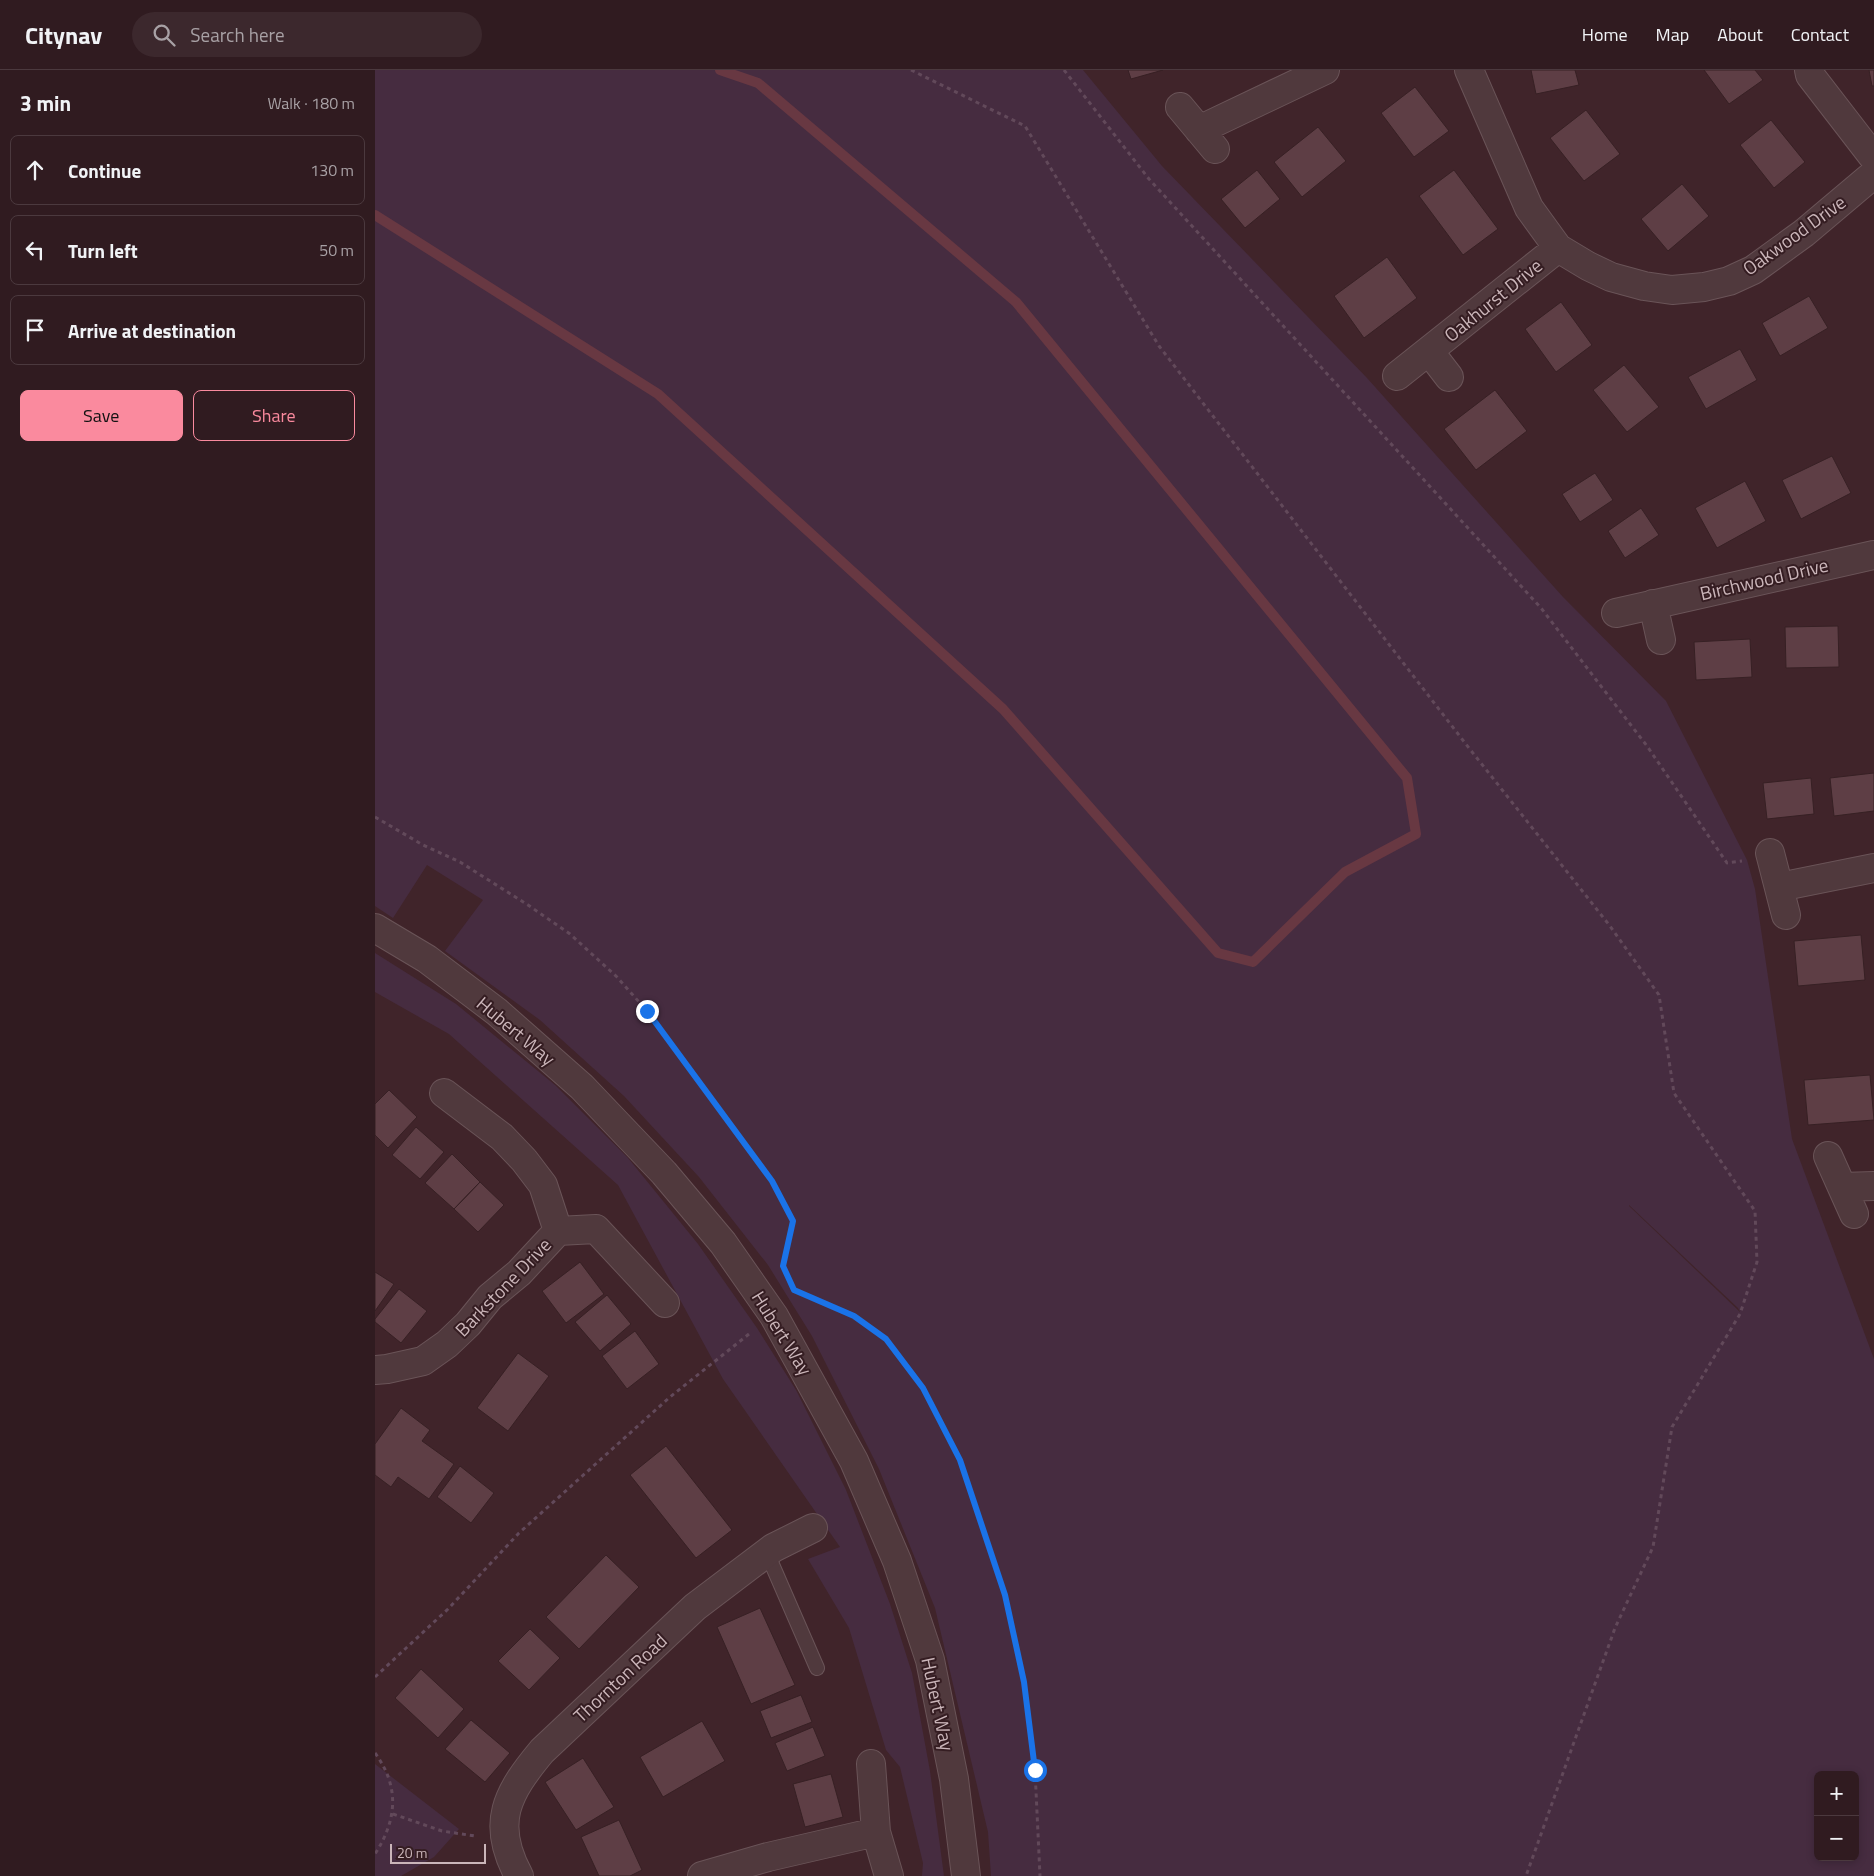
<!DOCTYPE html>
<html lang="en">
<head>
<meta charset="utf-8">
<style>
  :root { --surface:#301b20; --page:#3c282d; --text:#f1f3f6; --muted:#a8a1a5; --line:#4b393e; --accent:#fa8a9e }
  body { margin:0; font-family:"Titillium Web",sans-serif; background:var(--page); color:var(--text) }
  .controls { position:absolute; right:15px; bottom:15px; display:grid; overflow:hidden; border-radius:8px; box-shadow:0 2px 8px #0003 }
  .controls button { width:45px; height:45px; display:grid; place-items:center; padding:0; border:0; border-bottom:1px solid var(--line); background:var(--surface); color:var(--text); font:25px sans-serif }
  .scale { position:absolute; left:15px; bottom:12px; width:96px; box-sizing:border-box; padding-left:5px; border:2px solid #cab5b9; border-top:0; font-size:14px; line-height:18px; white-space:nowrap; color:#cab5b9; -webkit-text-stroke:4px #351d22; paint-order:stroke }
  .stop { position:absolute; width:15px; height:15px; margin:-11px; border:4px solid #1a73e8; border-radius:50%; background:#fff }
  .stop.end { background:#1a73e8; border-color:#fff; box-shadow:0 1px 5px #0008 }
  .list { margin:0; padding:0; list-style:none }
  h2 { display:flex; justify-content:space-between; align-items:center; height:65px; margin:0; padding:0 20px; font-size:21px }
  h2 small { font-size:16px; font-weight:400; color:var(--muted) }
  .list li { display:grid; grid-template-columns:32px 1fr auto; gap:15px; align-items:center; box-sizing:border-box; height:70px; margin:0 10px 10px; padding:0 10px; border:1px solid var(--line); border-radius:8px }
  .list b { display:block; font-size:19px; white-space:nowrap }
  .list em { font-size:16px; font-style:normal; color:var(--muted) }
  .actions { display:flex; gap:10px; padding:15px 20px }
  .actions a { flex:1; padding:11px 0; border:1px solid var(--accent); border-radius:8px; text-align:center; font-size:18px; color:var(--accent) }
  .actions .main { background:var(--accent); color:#111 }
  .icon { flex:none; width:28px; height:28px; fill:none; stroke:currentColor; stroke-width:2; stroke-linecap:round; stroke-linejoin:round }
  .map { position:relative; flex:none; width:1499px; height:1806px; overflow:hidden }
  header { display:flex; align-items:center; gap:30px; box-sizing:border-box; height:70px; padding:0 25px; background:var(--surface); border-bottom:1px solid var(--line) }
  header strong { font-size:24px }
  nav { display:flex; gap:28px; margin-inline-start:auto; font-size:18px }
  .search { width:350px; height:45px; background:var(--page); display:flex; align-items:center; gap:12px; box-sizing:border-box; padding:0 18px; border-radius:28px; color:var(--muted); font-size:19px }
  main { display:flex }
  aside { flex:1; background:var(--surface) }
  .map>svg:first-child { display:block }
  .green { fill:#462c40; fill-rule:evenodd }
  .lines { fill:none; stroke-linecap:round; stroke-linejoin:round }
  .stream { stroke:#683842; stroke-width:10 }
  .building { fill:#5e3e45; stroke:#372024 }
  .lane-casing { stroke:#6a5458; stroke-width:16 }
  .street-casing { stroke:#6a5458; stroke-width:30 }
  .path { stroke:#62495a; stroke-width:3; stroke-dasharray:4 4; stroke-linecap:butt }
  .lane { stroke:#50393d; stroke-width:14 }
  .street { stroke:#50393d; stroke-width:28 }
  .route { stroke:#1a73e8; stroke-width:6 }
  .labels { text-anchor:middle; stroke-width:4; stroke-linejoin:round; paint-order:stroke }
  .street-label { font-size:19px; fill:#cab5b9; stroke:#351d22 }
</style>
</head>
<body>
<header>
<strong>Citynav</strong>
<div class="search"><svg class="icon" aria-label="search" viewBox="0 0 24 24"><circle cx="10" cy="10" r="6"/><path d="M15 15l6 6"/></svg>Search here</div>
<nav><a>Home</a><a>Map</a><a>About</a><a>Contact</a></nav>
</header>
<main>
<aside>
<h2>3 min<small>Walk · 180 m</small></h2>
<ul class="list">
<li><svg class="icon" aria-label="ahead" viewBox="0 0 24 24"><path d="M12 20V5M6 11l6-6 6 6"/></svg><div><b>Continue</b></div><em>130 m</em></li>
<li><svg class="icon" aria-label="left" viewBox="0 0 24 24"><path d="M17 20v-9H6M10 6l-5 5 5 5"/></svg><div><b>Turn left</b></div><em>50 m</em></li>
<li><svg class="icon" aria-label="arrive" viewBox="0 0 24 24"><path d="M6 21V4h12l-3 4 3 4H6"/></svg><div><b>Arrive at destination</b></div></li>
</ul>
<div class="actions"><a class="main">Save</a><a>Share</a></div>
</aside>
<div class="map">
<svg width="1499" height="1806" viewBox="0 0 1499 1806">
  <rect width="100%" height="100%" fill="#40242a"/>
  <!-- green -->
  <path class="green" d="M0 0H708L787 96 992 308 1188 527 1291 631 1372 790 1380 819 1417 1069 1499 1289V1806H616L613 1762 560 1538 504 1399 437 1266 393 1195 324 1107 249 1026 165 950 70 881 108 830 52 795 18 848 0 836ZM1254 1135 1363 1238 1365 1242 1254 1136ZM1443 1705H1480V1787H1443Z
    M0 883 81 934 180 1015 253 1088 323 1174 382 1258 421 1320 471 1420 515 1534 537 1603 555 1701 569 1806H547L548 1793 525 1697 511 1680 474 1558 433 1489 465 1477 348 1309 243 1115 74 964 0 922Z
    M0 1694 84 1759 59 1787 26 1806H0Z"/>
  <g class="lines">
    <!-- stream -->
    <path class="stream" d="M0 145 283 324 628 639 843 883 878 892 970 802 1041 764 1032 708 641 232 383 13 345 0"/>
  </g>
  <!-- building -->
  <path class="building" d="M753 0H788L756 9Z
    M1156 0H1200L1204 15 1161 24Z
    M1329 0H1380L1388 10 1354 34Z
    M1494 0H1499V16H1497Z
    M1040 17 1074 61 1039 87 1006 43Z
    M1211 40 1245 84 1209 111 1175 68Z
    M1396 50 1430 92 1399 118 1365 75Z
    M943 57 971 91 927 127 899 92Z
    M882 100 905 129 870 158 846 129Z
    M1079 100 1123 159 1088 185 1044 126Z
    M1307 114 1334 146 1293 181 1266 149Z
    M1012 187 1042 228 989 268 959 226Z
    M1434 226 1453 258 1405 286 1387 253Z
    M1186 232 1217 275 1181 302 1150 259Z
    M1365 279 1382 310 1331 339 1313 307Z
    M1249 295 1284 337 1252 362 1218 320Z
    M1120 320 1152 361 1101 400 1069 359Z
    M1457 386 1476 423 1426 449 1407 410Z
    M1220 403 1238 430 1205 452 1187 424Z
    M1370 411 1391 451 1342 478 1320 438Z
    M1266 438 1284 465 1250 488 1233 461Z
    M1463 556 1464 597 1411 598 1410 557Z
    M1375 569 1377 607 1321 610 1319 572Z
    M1499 703V741L1459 746 1455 708Z
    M1436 708 1439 744 1392 749 1388 713Z
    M1486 865 1490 910 1423 916 1419 871Z
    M1495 1005 1499 1050 1433 1055 1429 1010Z
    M14 1020 42 1047 13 1078 0 1065V1034Z
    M41 1057 69 1082 45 1109 17 1085Z
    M77 1084 105 1112 79 1139 50 1113Z
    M105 1112 129 1135 103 1162 79 1139Z
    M205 1192 229 1224 191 1253 167 1221Z
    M0 1202 19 1214 0 1241Z
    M24 1219 52 1241 26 1273 0 1252V1249Z
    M232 1225 256 1254 225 1281 200 1252Z
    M260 1261 284 1294 252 1319 227 1286Z
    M143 1283 174 1306 133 1361 102 1338Z
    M26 1338 55 1360 47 1371 79 1394 54 1429 23 1407 16 1417 0 1405V1374Z
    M291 1376 357 1460 321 1488 255 1405Z
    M85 1396 119 1423 96 1453 62 1427Z
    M231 1485 264 1517 204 1579 171 1547Z
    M385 1538 420 1615 376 1634 342 1557Z
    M155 1559 185 1588 154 1620 123 1591Z
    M46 1599 89 1639 63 1668 20 1628Z
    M426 1625 437 1652 396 1668 385 1641Z
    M96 1650 135 1683 110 1712 70 1679Z
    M327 1651 350 1691 288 1727 265 1687Z
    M438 1657 450 1686 412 1701 400 1673Z
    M208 1688 239 1737 201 1760 170 1712Z
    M456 1704 468 1747 430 1757 418 1714Z
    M244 1750 267 1800 255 1806H224L206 1767Z"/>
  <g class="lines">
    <defs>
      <path id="lane" d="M392 1483 442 1598"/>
      <path id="street" d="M1094 0 1154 138 1183 178 1213 196 1236 207 1269 216 1297 220 1329 217 1354 211 1378 200 1429 163 1499 104
        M1434 0 1435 5 1499 88
        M805 37 840 79
        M824 60 950 0
        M1054 281 1074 307
        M1022 306 1183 178
        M1278 534 1286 570
        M1241 543 1499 485
        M1395 783 1411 845
        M1404 817 1499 798
        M0 858 52 889 122 942 207 1017 289 1103 348 1173 399 1246 479 1391 522 1491 555 1590 579 1709 591 1806
        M69 1023 127 1067 149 1090 168 1115 183 1161
        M1453 1086 1479 1144
        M1467 1117 1499 1116
        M0 1300 12 1299 48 1291 72 1274 93 1254 115 1227 144 1203 183 1161 221 1159 290 1233
        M496 1694 501 1762 514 1806
        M144 1806C115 1753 132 1723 167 1681L320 1537 398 1478 438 1458
        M327 1806 393 1787 501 1762"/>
    </defs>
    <!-- lane casing -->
    <use href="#lane" class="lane-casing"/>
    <!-- street casing -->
    <use href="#street" class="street-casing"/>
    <!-- path -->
    <path class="path" d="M536 0 650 56 784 276 1090 673 1235 856 1284 925 1299 1023 1380 1141 1382 1192 1365 1244 1297 1357 1278 1477 1240 1558 1151 1806
      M689 0 774 109 1166 538 1272 676 1352 793 1367 791
      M0 747 48 775 85 792 153 835 195 864 242 907 272 941 397 1111 418 1151 408 1196 416 1213
      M418 1219 479 1246 511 1269 548 1318 585 1390 630 1525 649 1612 660 1700 665 1806
      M0 1607 73 1539 144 1463 295 1327 374 1264
      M0 1683C25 1717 22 1750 0 1784
      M18 1744 67 1761 100 1766"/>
    <!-- lane -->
    <use href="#lane" class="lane"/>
    <!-- street -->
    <use href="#street" class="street"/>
  </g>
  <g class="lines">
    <!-- route -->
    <path class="route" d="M272 941 397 1111 418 1151 408 1196 419 1220 479 1246 511 1269 548 1318 585 1390 630 1525 649 1612 660 1700"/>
  </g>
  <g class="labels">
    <!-- street labels -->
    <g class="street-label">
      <text transform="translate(1419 165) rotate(-36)" y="7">Oakwood Drive</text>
      <text transform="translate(1118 230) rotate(-39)" y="7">Oakhurst Drive</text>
      <text transform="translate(1389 509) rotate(-13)" y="7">Birchwood Drive</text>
      <text transform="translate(141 961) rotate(40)" y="7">Hubert Way</text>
      <text transform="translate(128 1217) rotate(-46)" y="7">Barkstone Drive</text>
      <text transform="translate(407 1263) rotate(58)" y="7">Hubert Way</text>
      <text transform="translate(245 1608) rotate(-43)" y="7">Thornton Road</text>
      <text transform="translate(563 1634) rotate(78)" y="7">Hubert Way</text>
    </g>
  </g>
</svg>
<div class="controls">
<button>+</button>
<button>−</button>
</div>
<div class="scale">20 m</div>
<div class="stop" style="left:660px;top:1700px"></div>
<div class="stop end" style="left:272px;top:941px"></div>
</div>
</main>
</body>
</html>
